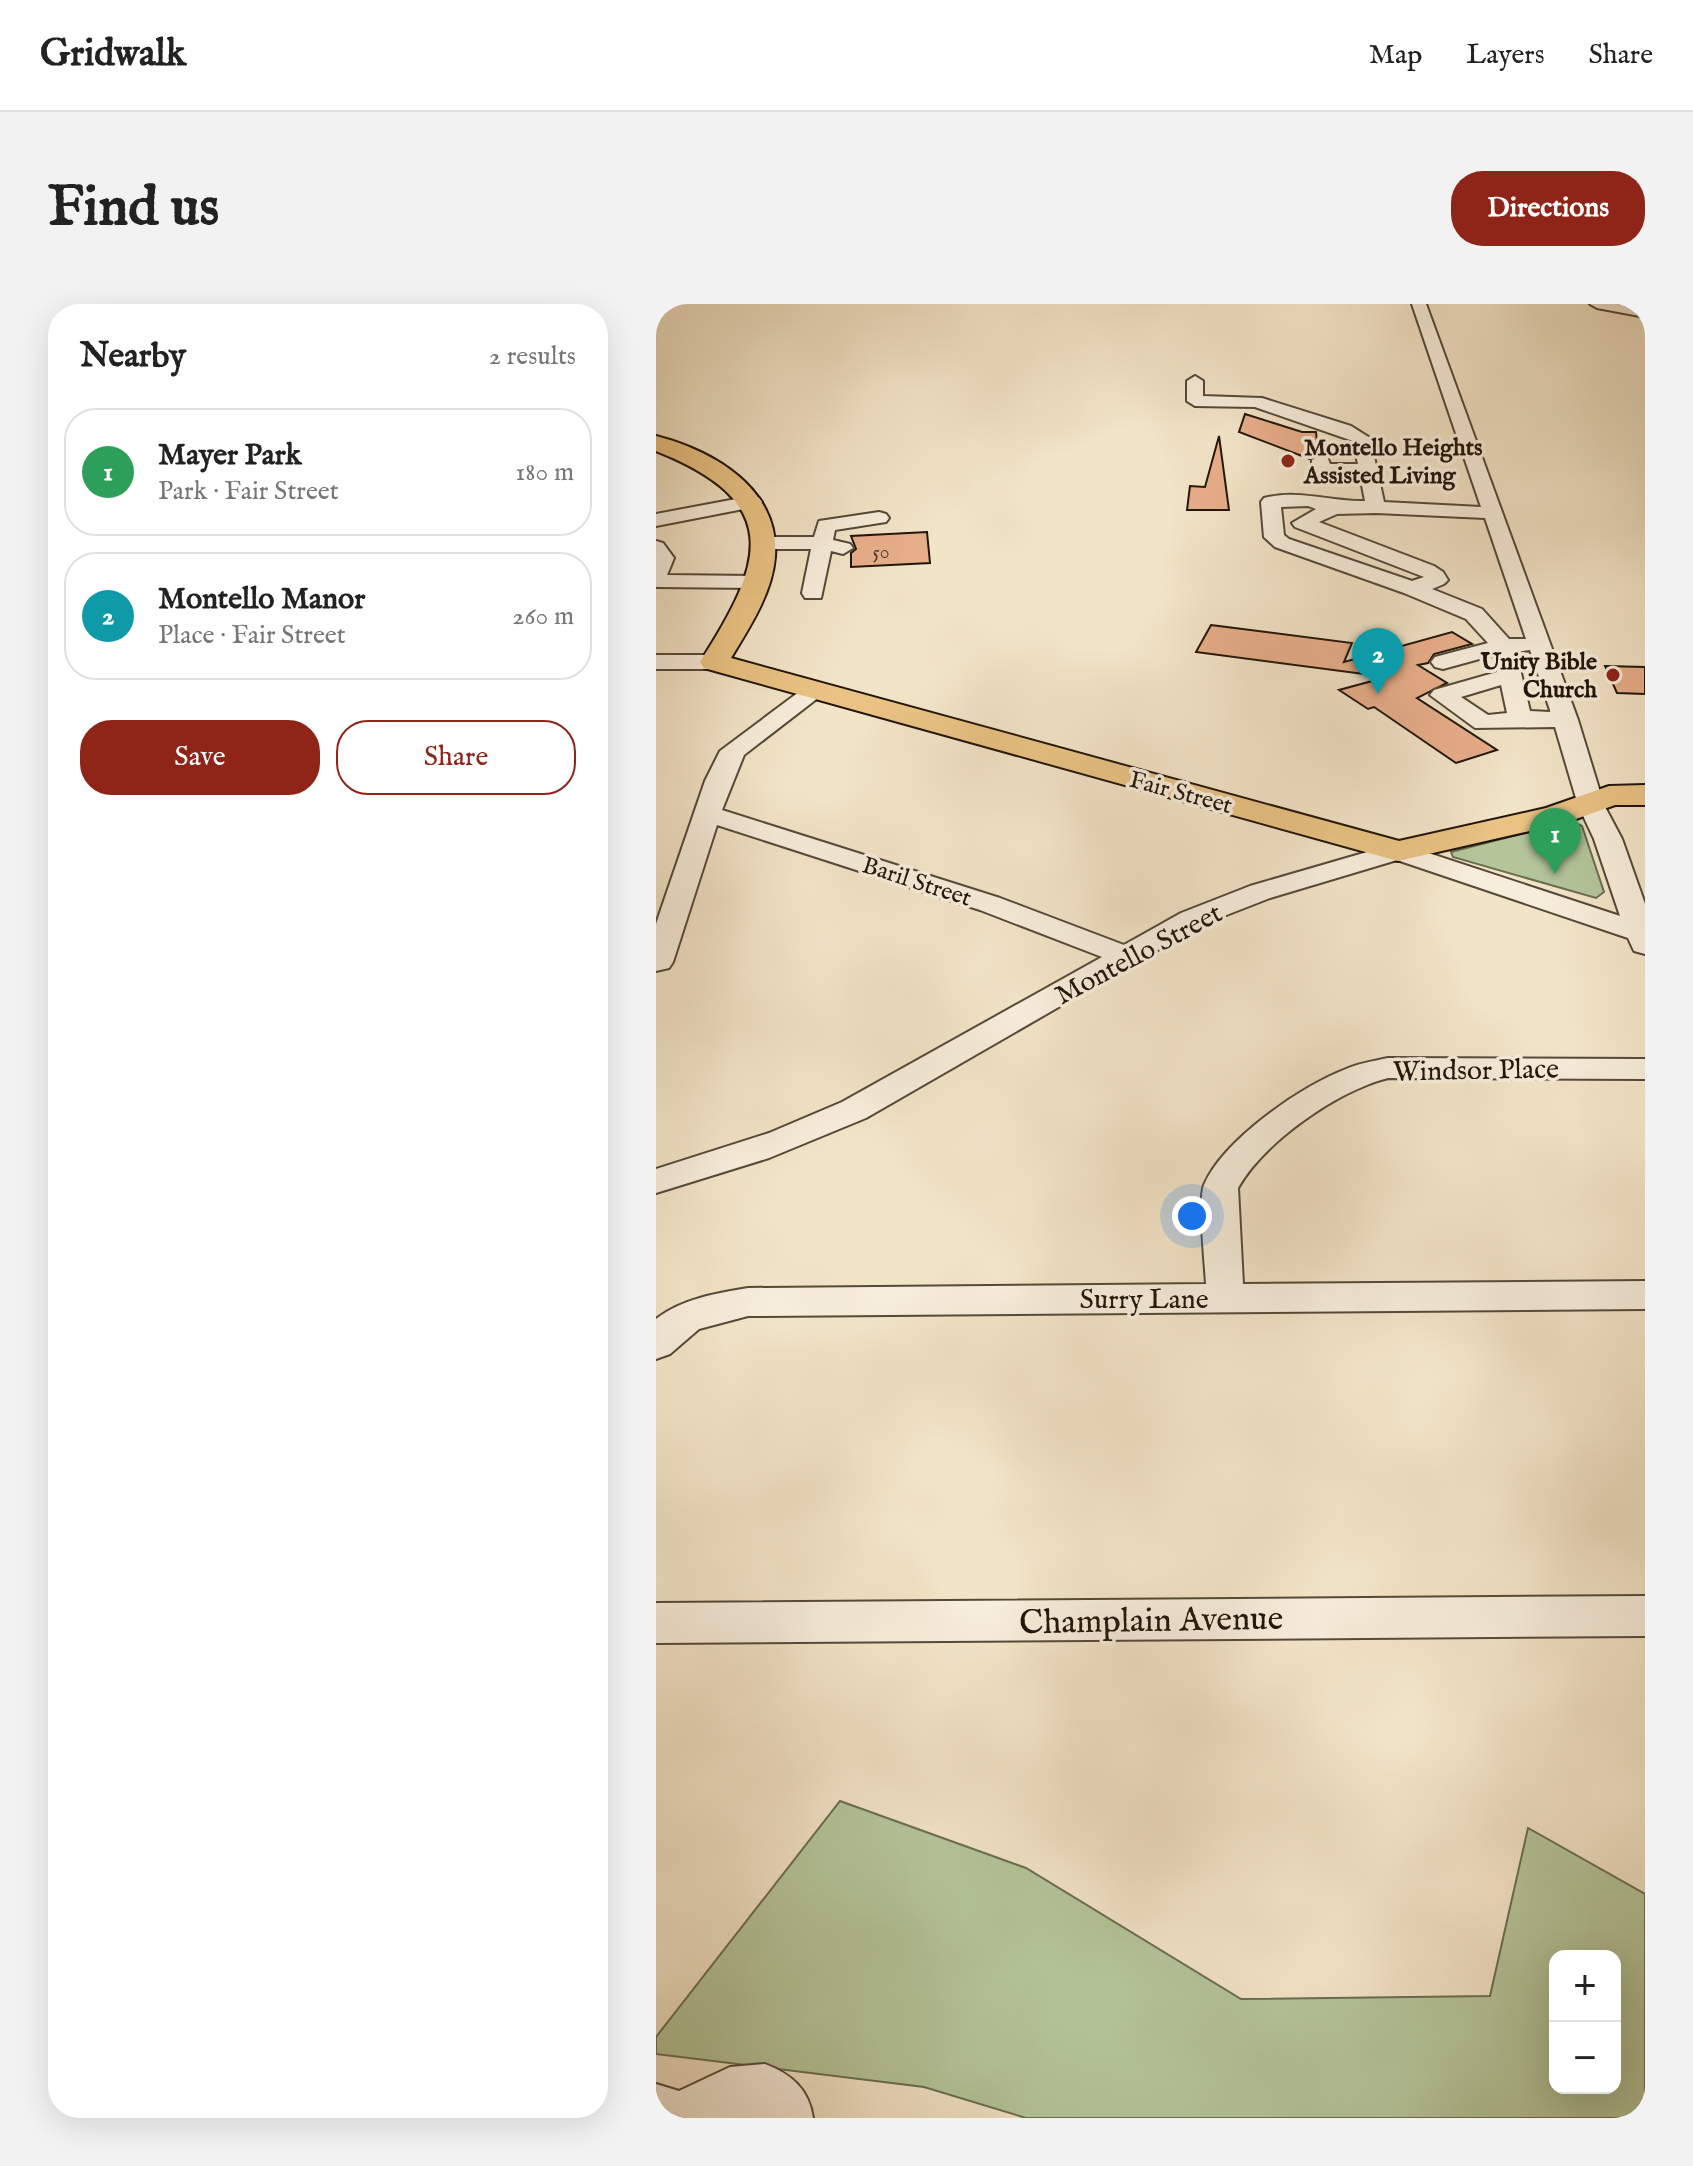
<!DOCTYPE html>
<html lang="en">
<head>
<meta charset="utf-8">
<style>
  :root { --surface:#fff; --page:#f2f2f2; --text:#222; --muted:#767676; --line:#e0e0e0; --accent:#8f2418 }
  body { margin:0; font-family:"IM FELL English",serif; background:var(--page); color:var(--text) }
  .controls { position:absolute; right:24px; bottom:24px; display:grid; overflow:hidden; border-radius:16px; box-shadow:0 8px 32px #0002 }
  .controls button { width:72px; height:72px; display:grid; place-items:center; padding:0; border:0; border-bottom:2px solid var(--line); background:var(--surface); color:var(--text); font:40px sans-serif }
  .you { position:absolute; left:536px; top:912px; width:28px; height:28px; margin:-20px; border:6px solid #fff; border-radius:50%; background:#1a73e8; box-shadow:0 0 0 12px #1a73e833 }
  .badge { display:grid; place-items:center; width:52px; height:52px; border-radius:50%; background:var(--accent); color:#fff; font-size:26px; font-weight:700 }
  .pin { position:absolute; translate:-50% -66px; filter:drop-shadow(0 2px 4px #0008) }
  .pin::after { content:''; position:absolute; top:42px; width:28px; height:24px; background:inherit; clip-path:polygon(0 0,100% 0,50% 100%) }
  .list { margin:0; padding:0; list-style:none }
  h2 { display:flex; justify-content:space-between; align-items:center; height:104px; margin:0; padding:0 32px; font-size:34px }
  h2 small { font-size:26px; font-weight:400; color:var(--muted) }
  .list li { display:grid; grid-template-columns:52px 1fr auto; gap:24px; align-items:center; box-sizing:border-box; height:128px; margin:0 16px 16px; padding:0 16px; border:2px solid var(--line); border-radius:32px }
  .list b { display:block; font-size:30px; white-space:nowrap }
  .list p { margin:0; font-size:26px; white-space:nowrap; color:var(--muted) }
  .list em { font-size:26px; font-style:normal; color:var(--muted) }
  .actions { display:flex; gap:16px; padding:24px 32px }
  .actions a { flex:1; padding:18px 0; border:2px solid var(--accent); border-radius:32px; text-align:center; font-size:28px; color:var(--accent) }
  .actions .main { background:var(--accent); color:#fff }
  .map { position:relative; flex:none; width:989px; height:1814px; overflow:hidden; border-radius:32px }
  header { display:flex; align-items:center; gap:48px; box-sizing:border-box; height:112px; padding:0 40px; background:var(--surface); border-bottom:2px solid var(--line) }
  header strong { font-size:38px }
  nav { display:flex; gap:44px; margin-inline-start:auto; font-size:28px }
  .intro { display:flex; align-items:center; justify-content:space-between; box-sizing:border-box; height:192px; padding:0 48px }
  h1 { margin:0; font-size:56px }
  .button { padding:20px 36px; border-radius:32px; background:var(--accent); color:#fff; font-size:28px; font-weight:700 }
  main { display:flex; gap:48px; padding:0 48px }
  aside { flex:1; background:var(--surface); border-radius:32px; box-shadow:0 8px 32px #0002 }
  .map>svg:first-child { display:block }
  .green { fill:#b4c59a; stroke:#6a6d52; stroke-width:2; fill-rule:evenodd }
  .building { fill:#e7ae8a; stroke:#21150a; stroke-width:2 }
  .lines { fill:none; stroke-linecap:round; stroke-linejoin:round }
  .minor-casing { stroke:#554939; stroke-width:4 }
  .major-casing { stroke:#21150a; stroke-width:4 }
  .minor { fill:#f7eddb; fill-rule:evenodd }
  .major { fill:#e9c284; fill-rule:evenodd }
  .poi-dot { fill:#8f2418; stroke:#f7eddb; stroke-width:3 }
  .labels { text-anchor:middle; stroke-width:7; stroke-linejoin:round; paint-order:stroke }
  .far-number-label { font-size:20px; fill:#523b2a }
  .far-poi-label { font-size:24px; font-weight:bold; fill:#21150a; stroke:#f7eddb; text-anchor:start }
  .far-street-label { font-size:24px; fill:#21150a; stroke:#f7eddb }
  .street-label { font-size:28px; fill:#21150a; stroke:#f7eddb }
  .near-street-label { font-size:34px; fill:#21150a; stroke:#f7eddb }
</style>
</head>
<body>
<header>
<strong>Gridwalk</strong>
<nav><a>Map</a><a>Layers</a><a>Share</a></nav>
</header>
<div class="intro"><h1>Find us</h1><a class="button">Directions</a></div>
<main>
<aside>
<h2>Nearby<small>2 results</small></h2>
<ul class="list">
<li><span class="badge" style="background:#2e9e5b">1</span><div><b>Mayer Park</b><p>Park · Fair Street</p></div><em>180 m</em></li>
<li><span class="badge" style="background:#0f9aa8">2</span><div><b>Montello Manor</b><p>Place · Fair Street</p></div><em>260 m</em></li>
</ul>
<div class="actions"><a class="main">Save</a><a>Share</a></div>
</aside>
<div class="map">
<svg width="989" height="1814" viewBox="0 0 989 1814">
  <rect width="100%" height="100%" fill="#f2e4c7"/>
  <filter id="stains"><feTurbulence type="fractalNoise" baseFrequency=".0025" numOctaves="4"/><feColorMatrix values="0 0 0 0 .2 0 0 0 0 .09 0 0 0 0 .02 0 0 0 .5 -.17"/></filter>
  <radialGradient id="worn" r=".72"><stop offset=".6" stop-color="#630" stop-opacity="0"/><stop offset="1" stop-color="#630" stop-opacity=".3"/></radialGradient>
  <!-- green -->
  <path class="green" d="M916 517 926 522 948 588 940 594 797 553 795 548Z
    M184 1497 370 1564 585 1695 834 1692 872 1524 989 1590V1814H370L268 1783 0 1750V1733ZM899 1652H959V1784H899Z"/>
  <!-- building -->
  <path class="building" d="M589 110 646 128H660L662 149 654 155 583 128Z
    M563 132 573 206H531L534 182 549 183Z
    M271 228 274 259 195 263V249L200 245 195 232Z
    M555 321 696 339 688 358 796 328 816 340 778 350 772 359 762 361 791 379 761 394 841 446 800 459 718 403 712 405 683 386 731 373 540 348Z
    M949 362 989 363V390L961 389Z"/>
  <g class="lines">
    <defs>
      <path id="minor" d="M756 0H770L922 416 948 501 966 535 989 600V650L978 647 972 634 741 556 614 594 545 621 210 814 113 854 0 889V865L113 829 186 798 446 653 324 606 61 521 17 658 13 664 0 667V620L49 477 64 447 151 382H167L171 387 88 451 66 506 344 594 468 641 525 609 594 582 742 539 964 612 938 535 922 501 899 423 819 424 774 391 778 386 841 368 838 351 787 365 779 363 775 358 779 353 832 339 810 315 748 289 619 243 608 233 605 198 608 194C643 185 675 198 709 197L704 171H665L656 165V156L665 151 671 152 674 160H702L697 137 599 103 539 102 531 97V77L539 72 547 77V92L606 94 695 122 714 134 728 198 825 203ZM652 202 660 205 636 219 639 223 768 273 756 277 633 235 628 231 625 203ZM720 209 829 214 870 335H853L826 305 776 285 788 280 792 276 787 268 778 262 663 218 681 210ZM874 346 894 406V408L874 407 860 348ZM845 381 851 409 832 411 805 393Z
        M934 0H965L989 5V13L941 4Z
        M96 192 103 194 106 198 103 202 0 222V210Z
        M223 208 230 210 233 214 230 218 179 226 177 236 194 240 197 244 187 250 175 247 165 294H149L146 289 155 245H109L99 239 109 233H158L163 217Z
        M0 237 7 239 18 254 11 271 99 272 110 278 99 284 0 283Z
        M0 351H58L66 353 70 358 66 363 58 365H0Z
        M732 754 989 755V775L732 774C681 787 608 838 582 884L587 980 989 977V1005L92 1012 43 1025 14 1050 0 1055V1015C25 995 61 989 92 984L550 980C549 961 542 896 548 881 567 836 645 782 690 765 703 759 718 757 732 754Z
        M989 1292V1332L0 1339V1299Z
        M109 1760C135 1770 153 1785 157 1814H0V1780L23 1787 74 1763Z"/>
      <path id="major" d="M0 132C58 147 124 185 119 253 116 290 93 324 75 354L743 537 890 504 953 482 989 481V501H959L909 519 742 557 48 364 44 358C109 257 128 198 0 147Z"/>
    </defs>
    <!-- minor casing -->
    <use href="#minor" class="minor-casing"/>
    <!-- major casing -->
    <use href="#major" class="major-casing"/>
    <!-- minor -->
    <use href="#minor" class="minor"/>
    <!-- major -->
    <use href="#major" class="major"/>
  </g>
  <!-- markers -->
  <g class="poi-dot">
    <circle cx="632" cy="157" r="8"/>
    <circle cx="957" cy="371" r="8"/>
  </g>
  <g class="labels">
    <!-- far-number labels -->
    <g class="far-number-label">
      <text x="225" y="254">50</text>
    </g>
    <!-- far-poi labels -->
    <g class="far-poi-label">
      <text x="648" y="151">Montello Heights<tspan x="648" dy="28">Assisted Living</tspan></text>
      <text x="941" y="365" text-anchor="end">Unity Bible<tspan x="941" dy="28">Church</tspan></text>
    </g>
    <!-- far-street labels -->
    <g class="far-street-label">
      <text transform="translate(525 488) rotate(15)" y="8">Fair Street</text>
      <text transform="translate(261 577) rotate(18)" y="8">Baril Street</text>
    </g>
    <!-- street labels -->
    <g class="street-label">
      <text transform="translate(482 649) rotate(-28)" y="10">Montello Street</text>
      <text transform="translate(820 765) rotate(-1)" y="10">Windsor Place</text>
      <text x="488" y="1004">Surry Lane</text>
    </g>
    <!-- near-street labels -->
    <g class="near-street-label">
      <text transform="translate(495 1315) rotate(-1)" y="12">Champlain Avenue</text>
    </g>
  </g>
  <rect width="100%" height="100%" filter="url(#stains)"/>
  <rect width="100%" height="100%" fill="url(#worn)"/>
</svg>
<div class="controls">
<button>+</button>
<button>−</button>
</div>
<div class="you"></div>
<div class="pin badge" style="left:899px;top:570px;background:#2e9e5b">1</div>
<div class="pin badge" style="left:722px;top:390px;background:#0f9aa8">2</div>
</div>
</main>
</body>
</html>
